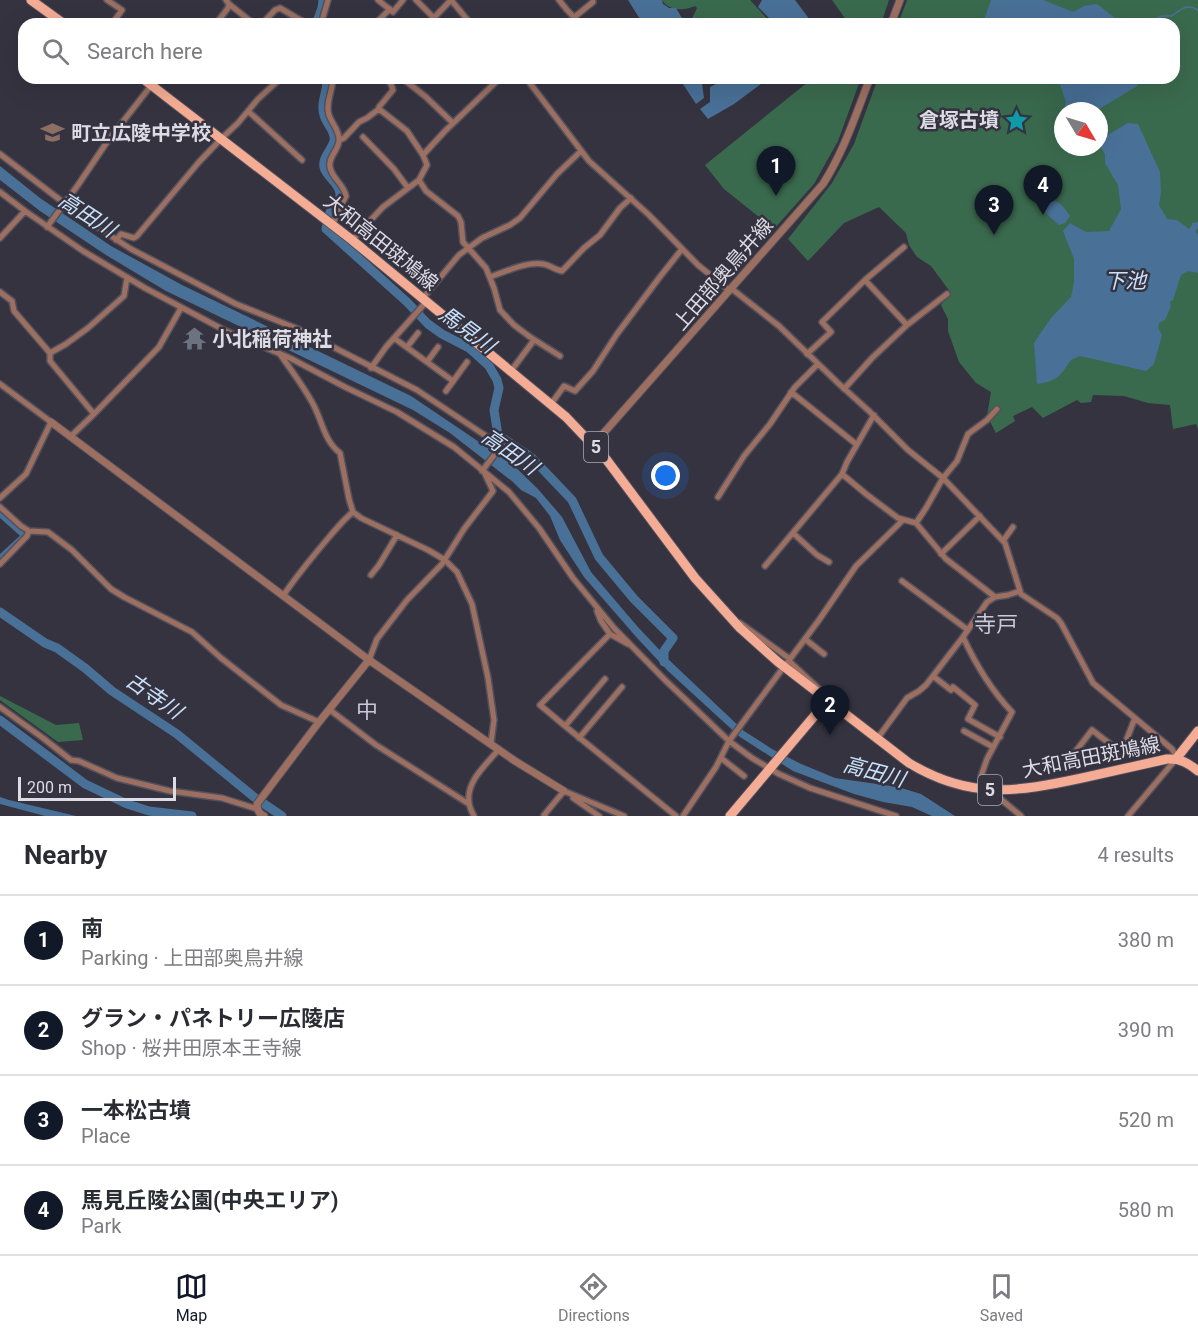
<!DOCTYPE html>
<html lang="en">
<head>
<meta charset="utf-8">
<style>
  :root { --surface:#fff; --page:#f7f7f7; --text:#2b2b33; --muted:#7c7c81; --line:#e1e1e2; --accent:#111827 }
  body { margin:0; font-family:Roboto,"Noto Sans JP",sans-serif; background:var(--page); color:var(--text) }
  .compass { position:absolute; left:1054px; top:102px; width:54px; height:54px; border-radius:50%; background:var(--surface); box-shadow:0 6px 24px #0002; rotate:128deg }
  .scale { position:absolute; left:18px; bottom:15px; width:158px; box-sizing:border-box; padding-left:6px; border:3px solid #dddce5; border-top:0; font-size:16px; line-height:21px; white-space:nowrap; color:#dddce5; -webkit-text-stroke:4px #353340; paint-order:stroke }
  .you { position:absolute; left:666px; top:476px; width:21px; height:21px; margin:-15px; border:4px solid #fff; border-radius:50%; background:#1a73e8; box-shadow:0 0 0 9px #1a73e833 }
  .badge { display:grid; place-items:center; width:39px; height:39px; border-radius:50%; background:var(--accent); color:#fff; font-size:20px; font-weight:700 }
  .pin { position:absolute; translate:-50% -50px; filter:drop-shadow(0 2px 3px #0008) }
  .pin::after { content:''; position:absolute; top:32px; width:21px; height:18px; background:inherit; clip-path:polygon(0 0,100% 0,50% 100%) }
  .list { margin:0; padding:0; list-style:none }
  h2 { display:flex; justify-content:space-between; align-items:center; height:78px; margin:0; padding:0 24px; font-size:26px }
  h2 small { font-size:20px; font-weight:400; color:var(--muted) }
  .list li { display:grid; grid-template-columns:39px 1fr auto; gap:18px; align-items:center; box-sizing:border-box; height:90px; padding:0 24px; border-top:2px solid var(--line) }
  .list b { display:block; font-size:22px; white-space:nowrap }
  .list p { margin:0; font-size:20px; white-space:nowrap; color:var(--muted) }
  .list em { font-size:20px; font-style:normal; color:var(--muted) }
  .icon { flex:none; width:33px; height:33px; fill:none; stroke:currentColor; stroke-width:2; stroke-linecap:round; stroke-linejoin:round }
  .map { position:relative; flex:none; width:1198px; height:816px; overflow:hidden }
  .search { position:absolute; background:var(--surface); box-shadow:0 6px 24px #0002; left:18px; right:18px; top:18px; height:66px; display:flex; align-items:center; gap:15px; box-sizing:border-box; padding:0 21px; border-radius:18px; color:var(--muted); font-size:22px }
  .sheet { height:438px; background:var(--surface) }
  nav { display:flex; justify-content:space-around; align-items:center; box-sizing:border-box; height:84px; border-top:2px solid var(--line); background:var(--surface); font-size:16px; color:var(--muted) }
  nav a { display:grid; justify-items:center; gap:3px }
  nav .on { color:var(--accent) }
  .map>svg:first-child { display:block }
  .green { fill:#3a6a4e; fill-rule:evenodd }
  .water { fill:#497097 }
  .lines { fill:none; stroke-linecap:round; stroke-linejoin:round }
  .stream { stroke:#497097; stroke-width:1.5 }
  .river { stroke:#497097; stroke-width:9 }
  .minor-casing { stroke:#53515e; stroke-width:8 }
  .tertiary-casing { stroke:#53515e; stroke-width:9 }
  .primary-casing { stroke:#53515e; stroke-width:11 }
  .minor { stroke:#9c6f61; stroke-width:5 }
  .tertiary { stroke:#9c6f61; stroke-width:7 }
  .primary { stroke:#f5ac95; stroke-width:9 }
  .labels { text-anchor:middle; stroke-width:5; stroke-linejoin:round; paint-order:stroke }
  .shield { fill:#353340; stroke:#aba9b4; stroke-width:1.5 }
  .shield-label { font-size:18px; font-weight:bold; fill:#dddce5 }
  .poi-label { font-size:20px; font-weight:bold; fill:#dddce5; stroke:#353340; text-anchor:start }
  .street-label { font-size:20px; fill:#dddce5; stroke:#353340 }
  .water-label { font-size:21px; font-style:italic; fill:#c8e0f9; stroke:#353340 }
  .quarter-label { font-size:22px; fill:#cac7d8; stroke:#353340 }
</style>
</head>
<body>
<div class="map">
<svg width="1198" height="816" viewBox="0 0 1198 816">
  <rect width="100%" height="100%" fill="#353340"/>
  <!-- green -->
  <path class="green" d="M662 0H750L772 24H694L691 21 697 8 695 6C685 11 668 11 662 0Z
    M832 0H889L881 24H849Z
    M907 0H1198V429L1196 424 1173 429 1170 405 1148 403 1124 396 1093 395 1091 402 1081 403 1077 400 1043 418 1032 407 1013 416 1015 421 996 433 987 416 991 392 976 383 959 362 948 331V319L941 305 951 293 931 266 917 257 909 245 906 233 879 207 844 223 808 261 788 239 832 183 854 144 878 78H1174V24H898ZM1063 111H1099V147H1063Z
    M813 78H861L838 141 814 184 774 229 724 189 705 165Z
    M0 696 56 725 79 723 83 740 58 742 0 700Z"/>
  <!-- water -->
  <path class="water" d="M628 0H662L663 4 669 8H676L682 18 689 19 691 24H643Z
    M762 0H795L813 24H775L758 7Z
    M991 0H1043L1073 12 1084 6 1097 4 1123 24H985L983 23Z
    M679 78H709L702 83 704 98 696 104Z
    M717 78 720 79 769 78 734 104 708 119 700 109 710 102V87L716 84 714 80Z
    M1058 78H1136L1138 84 1137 86 1096 111H1063V146L1057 143C1059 129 1061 116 1066 102Z
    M1128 123 1138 124 1160 172 1161 192 1159 205 1167 219 1177 220 1189 229 1192 225V223L1198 222V228L1195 232 1198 234V273L1188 271 1181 275 1173 300 1170 302 1171 306 1165 320 1159 323 1158 328 1162 335 1154 364 1146 371 1080 356 1071 360C1060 376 1058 381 1037 384L1034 343 1051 318 1071 297 1074 282V259L1063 231 1070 223 1086 232 1109 231 1121 209 1118 185 1105 163V154L1100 146 1106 136Z
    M0 166 40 198 111 246 182 285 411 396 488 448 506 458 538 489 562 517 591 572 637 626 668 659 744 731 772 749 799 763 835 778 898 787 921 794 955 816H932L912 807 883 802 854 794 793 771 740 737 668 671 638 639 584 577 560 540 550 516 536 498 521 490 513 482 450 433 413 410 166 291 106 255 40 211 0 180Z
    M1039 198H1042C1051 202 1042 199 1052 200 1060 201 1065 209 1070 216L1065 223 1059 225C1048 216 1044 212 1039 198Z
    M0 797 9 800 76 816H45L0 804Z"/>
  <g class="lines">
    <!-- stream -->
    <path class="stream" d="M1136 24 1139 22H1148L1162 16H1172C1181 9 1187 3 1198 10"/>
    <!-- river -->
    <path class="river" d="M316 24 322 8 323 0
      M327 78C328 90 320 103 324 115 326 124 336 131 334 141 332 150 322 157 324 167 326 177 341 184 340 195 340 203 331 208 329 215 328 219 327 225 326 229L407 302 428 324 442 334 469 348 489 366 497 380 499 388 494 410 498 435 532 458 572 500 599 557 634 599 673 638 664 651V662
      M0 512 25 534V537L0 560
      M0 612 45 643 57 648 85 668 112 691 177 734 254 797 282 816
      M0 720 85 784 127 804 149 811 192 816"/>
    <defs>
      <path id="minor" d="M107 0 122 10 112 24
        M378 0 393 12 403 0
        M416 0 434 18
        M559 0 567 10 574 17
        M229 4 254 24
        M216 24 228 8 229 4 226 0
        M262 24 275 10 280 8 307 24
        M321 24 328 0
        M375 24 390 9
        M428 24 451 0 471 24
        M566 24 593 2
        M333 78C333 90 325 103 329 115 332 124 340 131 339 141 338 151 328 157 330 167 332 179 344 184 346 196L336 215 333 225
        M402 78 426 97 453 123
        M526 78 589 161 649 215 698 265 730 291
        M248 111 302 160
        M363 137 394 169 408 188
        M340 140 344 138 359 122 367 118 379 109
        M0 154 85 219 131 249 236 304 298 329 417 390 486 436 502 445 482 471
        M423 155 445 131 500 78
        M419 180 426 191 458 216 461 222 463 242 486 268 494 288 500 310 514 325 530 337 560 356
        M0 192 25 211 83 251 145 288 226 331 290 358 345 387 397 412 454 447 509 492 539 528 573 578 614 628 665 680 729 741 752 758 779 774 810 788 896 816
        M47 227 78 185 107 142 157 78
        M0 238 25 211
        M116 240 121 234 134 238 137 236 199 162 222 138 238 123 258 99 281 78
        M352 240 383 207 419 180 427 165 423 155 407 131 379 109V107L393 90 391 84 385 78
        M490 277C504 272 528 261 543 264 550 265 555 270 562 271L584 248 600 235 620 208 631 198
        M865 280 907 325
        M732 289 779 326 838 383 869 411 908 450 943 478 1005 543 1021 594 1057 618 1061 623 1093 683 1172 749 1175 754 1176 759 1128 816
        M0 292 12 301 14 311 50 353V361L94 414
        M423 298 459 255 482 238 510 225 520 218 557 174 581 151
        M394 338 453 381
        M407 347 418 333
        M50 353 66 344 88 328 124 296 127 278
        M280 354C291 370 304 387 313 404 322 420 324 441 340 453L349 499 353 512 361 518 428 550 445 560 457 572 472 604 488 678 494 720 491 743
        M807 354 831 332 822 322 865 280 904 247
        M427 362 438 347
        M371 368 386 347 427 301
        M511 371 534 340
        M0 384 51 422 26 474 0 498
        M844 389 872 358 907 325 947 294
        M446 391 467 362
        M791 392 856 444
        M551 404 564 386 575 391 593 371 617 334 659 278 682 249
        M70 437 94 414 159 347 181 308
        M842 474 866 494 898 518 916 523 946 559 995 597
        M718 497 744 456 770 424 795 387 818 364
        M0 507 21 526 29 531 48 532 72 550 111 589 124 597 192 632 221 658 281 705 319 722
        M916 523 926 508 943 478 957 461 968 434 987 420 997 409
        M793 533 817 555 829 562
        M1003 541 1013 527
        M941 554 980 516
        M0 564 27 536 29 531
        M765 566 842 474 847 462 874 415
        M371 575 379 565 397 535
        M902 581 968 630
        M283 596C297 575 313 556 330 536 337 528 344 519 353 512
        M597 611 601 621 610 634 540 705 565 726 676 816
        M740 623 790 659
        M610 634 628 644
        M963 637C976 665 991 690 1012 712L987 759 981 776 984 783 990 790 1021 816
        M805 639 824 654
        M369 660 377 639 407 600 442 564 464 529 493 491 485 474
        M789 661 818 688
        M787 663 819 620 856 566 903 520
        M933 676 951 690 953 687 975 705 968 719 1000 737
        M0 707 43 738 71 760 79 761 117 778 170 791 222 798 257 809
        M330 710 376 745 469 804
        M565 726 605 679
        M964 731 993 747
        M579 738 622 687
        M877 739 907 698 919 691 926 685 963 637 987 602 995 597 1008 595 1020 591
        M1076 751 1092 730 1119 751 1126 741 1135 718
        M721 758 744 776
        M564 791 624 816
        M573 798 599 816
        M474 816C472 812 469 807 469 802 466 781 487 764 499 749
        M545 816 544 815 564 791
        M683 816 716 767 729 741 780 672"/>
      <path id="tertiary" d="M891 24 900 0
        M51 422 369 660 515 761 564 791
        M594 444 823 184C844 151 856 114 870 78
        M264 816C259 814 257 810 257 804L319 722 369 660"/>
      <path id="primary" d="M31 0 64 24
        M142 78 352 240 566 417 606 459 695 578 740 628 778 662 909 763C970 800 1017 792 1082 778 1110 772 1139 765 1167 759 1180 758 1188 763 1198 771
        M1176 759 1198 731
        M730 816 827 701"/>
    </defs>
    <!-- minor casing -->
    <use href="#minor" class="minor-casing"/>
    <!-- tertiary casing -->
    <use href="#tertiary" class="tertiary-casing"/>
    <!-- primary casing -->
    <use href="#primary" class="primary-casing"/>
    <!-- minor -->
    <use href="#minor" class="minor"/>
    <!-- tertiary -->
    <use href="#tertiary" class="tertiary"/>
    <!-- primary -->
    <use href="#primary" class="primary"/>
  </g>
  <!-- icons -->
  <defs>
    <symbol id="sight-bare" viewBox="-9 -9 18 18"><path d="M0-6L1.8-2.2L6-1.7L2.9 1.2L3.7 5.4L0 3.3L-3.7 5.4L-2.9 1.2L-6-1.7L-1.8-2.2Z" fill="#0f9aa8" stroke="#353340" stroke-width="2.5" paint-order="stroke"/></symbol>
    <symbol id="school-bare" viewBox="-9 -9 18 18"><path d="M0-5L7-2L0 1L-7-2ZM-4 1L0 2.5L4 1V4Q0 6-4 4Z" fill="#8d6e63" stroke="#353340" stroke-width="2.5" paint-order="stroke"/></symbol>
    <symbol id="temple-bare" viewBox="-9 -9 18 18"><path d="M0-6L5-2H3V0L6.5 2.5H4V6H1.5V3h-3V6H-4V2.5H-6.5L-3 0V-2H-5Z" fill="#6b7280" stroke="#353340" stroke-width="2.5" paint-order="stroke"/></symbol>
  </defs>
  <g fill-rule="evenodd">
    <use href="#sight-bare" x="1000" y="104" width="33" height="33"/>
    <use href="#school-bare" x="36" y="116" width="33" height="33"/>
    <use href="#temple-bare" x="178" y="322" width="33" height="33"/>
  </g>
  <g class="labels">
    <!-- shield labels -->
    <g class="shield">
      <rect x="584" y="432" width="24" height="30" rx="4.5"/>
      <rect x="978" y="775" width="24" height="30" rx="4.5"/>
    </g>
    <g class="shield-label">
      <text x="596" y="453">5</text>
      <text x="990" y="796">5</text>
    </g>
    <!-- poi labels -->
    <g class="poi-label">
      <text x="999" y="127" text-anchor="end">倉塚古墳</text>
      <text x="71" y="140">町立広陵中学校</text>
      <text x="212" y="346">小北稲荷神社</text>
    </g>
    <!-- street labels -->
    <g class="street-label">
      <text transform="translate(381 242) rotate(39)" y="7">大和高田斑鳩線</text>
      <text transform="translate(723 274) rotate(-49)" y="7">上田部奥鳥井線</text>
      <text transform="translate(1091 757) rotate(-11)" y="7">大和高田斑鳩線</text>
    </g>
    <!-- water labels -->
    <g class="water-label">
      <text transform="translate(87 215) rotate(33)" y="7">高田川</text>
      <text x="1125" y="288">下池</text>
      <text transform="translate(467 330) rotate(36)" y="7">馬見川</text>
      <text transform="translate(510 452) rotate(35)" y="7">高田川</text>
      <text transform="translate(154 696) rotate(35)" y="7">古寺川</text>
      <text transform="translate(874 772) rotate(15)" y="7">高田川</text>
    </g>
    <!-- quarter labels -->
    <g class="quarter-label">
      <text x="996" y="632">寺戸</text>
      <text x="367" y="718">中</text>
    </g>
  </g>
</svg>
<svg class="compass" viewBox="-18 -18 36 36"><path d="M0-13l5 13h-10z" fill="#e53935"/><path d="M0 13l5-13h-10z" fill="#7c7c81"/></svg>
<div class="scale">200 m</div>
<div class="you"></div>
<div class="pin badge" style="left:776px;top:196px">1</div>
<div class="pin badge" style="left:830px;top:735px">2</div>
<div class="pin badge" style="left:994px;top:235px">3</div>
<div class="pin badge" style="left:1043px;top:215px">4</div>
<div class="search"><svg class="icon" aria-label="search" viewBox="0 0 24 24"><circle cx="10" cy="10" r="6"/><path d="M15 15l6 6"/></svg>Search here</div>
</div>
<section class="sheet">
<h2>Nearby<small>4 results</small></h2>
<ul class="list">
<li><span class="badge">1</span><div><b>南</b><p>Parking · 上田部奥鳥井線</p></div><em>380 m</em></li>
<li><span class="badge">2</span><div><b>グラン・パネトリー広陵店</b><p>Shop · 桜井田原本王寺線</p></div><em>390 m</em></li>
<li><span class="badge">3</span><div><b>一本松古墳</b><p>Place</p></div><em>520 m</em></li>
<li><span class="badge">4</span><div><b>馬見丘陵公園(中央エリア)</b><p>Park</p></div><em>580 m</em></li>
</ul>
</section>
<nav>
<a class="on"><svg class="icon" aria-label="map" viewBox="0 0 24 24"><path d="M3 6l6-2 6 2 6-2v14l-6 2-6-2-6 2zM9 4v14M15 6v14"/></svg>Map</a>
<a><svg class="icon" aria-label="directions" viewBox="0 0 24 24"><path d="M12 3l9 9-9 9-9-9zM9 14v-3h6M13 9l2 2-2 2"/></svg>Directions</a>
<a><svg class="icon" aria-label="saved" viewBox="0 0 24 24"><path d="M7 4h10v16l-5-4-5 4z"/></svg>Saved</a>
</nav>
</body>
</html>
